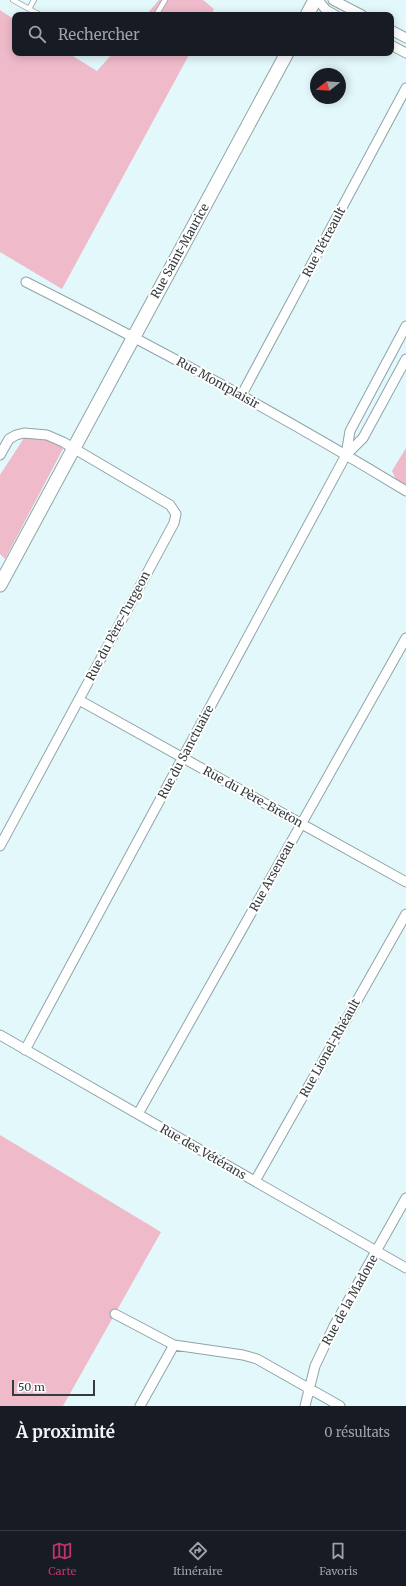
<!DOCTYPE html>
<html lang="fr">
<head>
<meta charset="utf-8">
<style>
  :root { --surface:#171b24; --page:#20242c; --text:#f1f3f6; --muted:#9ea1a6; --line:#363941; --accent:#be346e }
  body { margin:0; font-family:Merriweather,serif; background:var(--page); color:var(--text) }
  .compass { position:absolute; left:310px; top:68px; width:36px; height:36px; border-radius:50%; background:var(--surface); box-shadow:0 2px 10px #0003; rotate:253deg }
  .scale { position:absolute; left:12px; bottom:10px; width:83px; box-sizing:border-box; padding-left:4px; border:2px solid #343c3e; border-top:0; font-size:11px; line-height:14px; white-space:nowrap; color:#343c3e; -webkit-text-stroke:3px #fff; paint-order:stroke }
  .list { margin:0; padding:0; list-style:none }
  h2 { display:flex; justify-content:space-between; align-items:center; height:52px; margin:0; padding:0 16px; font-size:17px }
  h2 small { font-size:13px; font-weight:400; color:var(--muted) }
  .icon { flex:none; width:22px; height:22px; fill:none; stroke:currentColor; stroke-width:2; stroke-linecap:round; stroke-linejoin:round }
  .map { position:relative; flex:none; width:406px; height:1406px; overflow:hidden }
  .search { position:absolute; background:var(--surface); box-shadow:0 2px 10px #0003; left:12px; right:12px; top:12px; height:44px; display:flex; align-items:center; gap:10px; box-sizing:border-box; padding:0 14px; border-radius:8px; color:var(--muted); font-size:15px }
  .sheet { height:124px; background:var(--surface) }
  nav { display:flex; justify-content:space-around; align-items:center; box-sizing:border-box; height:56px; border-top:1px solid var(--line); background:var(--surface); font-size:11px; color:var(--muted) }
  nav a { display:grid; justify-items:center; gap:2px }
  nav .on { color:var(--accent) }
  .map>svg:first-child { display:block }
  .green { fill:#efbaca }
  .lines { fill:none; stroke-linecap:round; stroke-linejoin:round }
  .lane-casing { stroke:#90a4a7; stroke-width:6 }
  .street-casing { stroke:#90a4a7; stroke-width:11 }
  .secondary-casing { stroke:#90a4a7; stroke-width:15 }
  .lane { stroke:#fff; stroke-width:4.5 }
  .street { stroke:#fff; stroke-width:9 }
  .secondary { stroke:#fff; stroke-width:13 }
  .labels { text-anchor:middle; stroke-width:4; stroke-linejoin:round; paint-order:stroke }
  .street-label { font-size:12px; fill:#343c3e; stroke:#fff }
</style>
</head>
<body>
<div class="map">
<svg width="406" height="1406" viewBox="0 0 406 1406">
  <rect width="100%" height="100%" fill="#e3f8fb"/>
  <!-- green -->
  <path class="green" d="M159 0H203L214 9 211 15H146Z
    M0 10 15 20V53H68L97 71 113 53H190L62 289 0 252Z
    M51 433 66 443 5 559 0 554V475L24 438Z
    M406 448V490L397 482 392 471Z
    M0 1135 161 1232 63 1406H0Z"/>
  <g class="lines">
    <defs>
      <path id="lane" d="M13 0 40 15
        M29 9 34 0
        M156 15 165 0"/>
      <path id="street" d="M318 0 326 10 335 15
        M333 0 362 15
        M391 30 406 38
        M391 45 406 53
        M26 282C155 347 283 416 406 491
        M241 396 406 88
        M0 455 9 439 16 435 24 433 47 435 63 442 170 505 176 514 174 523 0 846
        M346 455 350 431 406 326
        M79 700 406 882
        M0 1035 406 1268
        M25 1050 346 455 363 438 406 359
        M138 1114 406 638
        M255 1181 406 914
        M115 1314 174 1345 243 1355 257 1359 340 1406
        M140 1406 174 1345
        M305 1406 315 1366 334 1326 406 1198"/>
      <path id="secondary" d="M307 15 315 0
        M0 585 287 53"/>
    </defs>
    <!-- lane casing -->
    <use href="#lane" class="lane-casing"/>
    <!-- street casing -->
    <use href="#street" class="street-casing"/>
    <!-- secondary casing -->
    <use href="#secondary" class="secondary-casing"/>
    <!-- lane -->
    <use href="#lane" class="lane"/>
    <!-- street -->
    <use href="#street" class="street"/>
    <!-- secondary -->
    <use href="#secondary" class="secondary"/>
  </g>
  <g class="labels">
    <!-- street labels -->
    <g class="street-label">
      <text transform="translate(324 242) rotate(-62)" y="4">Rue Tétreault</text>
      <text transform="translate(180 251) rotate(-61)" y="4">Rue Saint-Maurice</text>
      <text transform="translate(218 383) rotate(29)" y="4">Rue Montplaisir</text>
      <text transform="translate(118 626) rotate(-62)" y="4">Rue du Père-Turgeon</text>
      <text transform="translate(186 752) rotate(-62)" y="4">Rue du Sanctuaire</text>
      <text transform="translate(253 797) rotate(29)" y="4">Rue du Père-Breton</text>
      <text transform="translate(272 876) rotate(-61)" y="4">Rue Arseneau</text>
      <text transform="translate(330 1048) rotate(-61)" y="4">Rue Lionel-Rhéault</text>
      <text transform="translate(203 1152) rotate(30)" y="4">Rue des Vétérans</text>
      <text transform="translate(350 1300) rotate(-61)" y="4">Rue de la Madone</text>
    </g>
  </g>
</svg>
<svg class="compass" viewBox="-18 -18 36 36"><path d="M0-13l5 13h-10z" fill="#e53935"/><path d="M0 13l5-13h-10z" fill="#9ea1a6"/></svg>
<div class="scale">50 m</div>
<div class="search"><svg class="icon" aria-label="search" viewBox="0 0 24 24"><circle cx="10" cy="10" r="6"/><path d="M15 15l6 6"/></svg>Rechercher</div>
</div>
<section class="sheet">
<h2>À proximité<small>0 résultats</small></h2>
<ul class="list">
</ul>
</section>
<nav>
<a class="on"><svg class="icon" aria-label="map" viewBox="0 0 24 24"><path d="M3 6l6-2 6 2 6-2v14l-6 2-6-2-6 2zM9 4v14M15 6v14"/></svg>Carte</a>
<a><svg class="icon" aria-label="directions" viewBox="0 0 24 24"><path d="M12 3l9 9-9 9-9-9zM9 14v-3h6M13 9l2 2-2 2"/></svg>Itinéraire</a>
<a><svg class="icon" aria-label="saved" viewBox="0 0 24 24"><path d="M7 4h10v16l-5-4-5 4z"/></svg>Favoris</a>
</nav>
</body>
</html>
